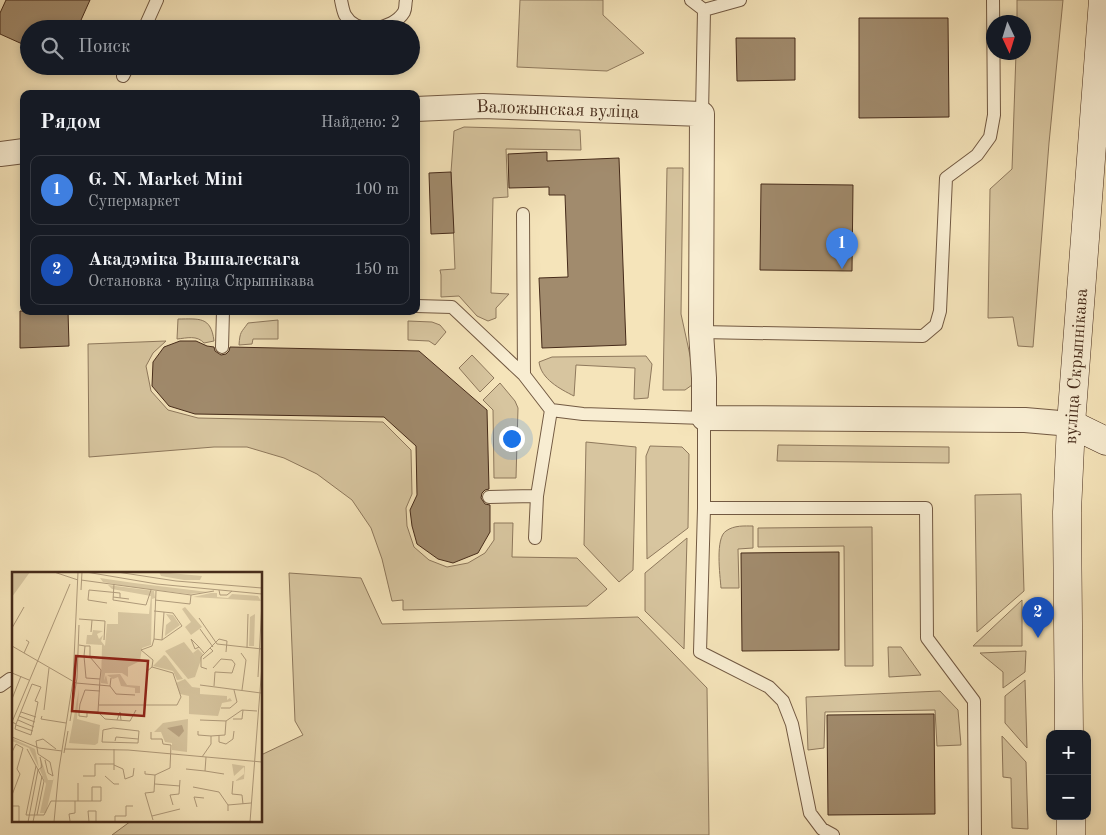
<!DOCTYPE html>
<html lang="ru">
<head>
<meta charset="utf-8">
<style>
  :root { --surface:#171b24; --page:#242831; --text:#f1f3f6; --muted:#9ea1a6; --line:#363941; --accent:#2563eb }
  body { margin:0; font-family:"Old Standard TT",serif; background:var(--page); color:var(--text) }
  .controls { position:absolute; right:15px; bottom:15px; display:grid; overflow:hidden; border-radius:10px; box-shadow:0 2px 8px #0003 }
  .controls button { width:45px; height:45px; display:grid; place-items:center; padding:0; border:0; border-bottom:1px solid var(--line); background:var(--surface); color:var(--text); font:25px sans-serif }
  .compass { position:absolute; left:986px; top:15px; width:45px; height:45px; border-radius:50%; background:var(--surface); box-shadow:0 2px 8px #0003; rotate:176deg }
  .you { position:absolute; left:511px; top:438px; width:18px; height:18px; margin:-12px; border:4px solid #fff; border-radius:50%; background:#1a73e8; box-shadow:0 0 0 8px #1a73e833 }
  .badge { display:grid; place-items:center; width:32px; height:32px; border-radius:50%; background:var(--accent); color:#fff; font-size:16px; font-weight:700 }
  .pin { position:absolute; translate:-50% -41px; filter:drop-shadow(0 1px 2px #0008) }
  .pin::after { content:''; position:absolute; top:26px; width:18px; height:15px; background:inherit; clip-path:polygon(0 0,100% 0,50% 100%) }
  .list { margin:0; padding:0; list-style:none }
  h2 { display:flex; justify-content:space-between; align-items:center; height:65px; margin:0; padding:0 20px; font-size:21px }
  h2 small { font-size:16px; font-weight:400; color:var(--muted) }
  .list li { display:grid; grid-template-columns:32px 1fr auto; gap:15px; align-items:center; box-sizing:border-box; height:70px; margin:0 10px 10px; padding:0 10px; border:1px solid var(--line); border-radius:10px }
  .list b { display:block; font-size:19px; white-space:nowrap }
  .list p { margin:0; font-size:16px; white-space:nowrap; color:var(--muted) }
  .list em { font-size:16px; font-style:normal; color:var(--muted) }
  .icon { flex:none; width:28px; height:28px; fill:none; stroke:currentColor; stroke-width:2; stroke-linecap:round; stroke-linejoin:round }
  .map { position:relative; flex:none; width:1106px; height:835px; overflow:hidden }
  .search { position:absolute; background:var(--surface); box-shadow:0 2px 8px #0003; left:20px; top:20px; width:400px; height:55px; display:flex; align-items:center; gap:12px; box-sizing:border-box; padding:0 18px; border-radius:28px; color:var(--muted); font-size:19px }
  .panel { position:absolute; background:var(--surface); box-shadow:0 2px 8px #0003; left:20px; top:90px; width:400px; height:225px; border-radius:10px }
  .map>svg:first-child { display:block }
  .green { fill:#d7c59f; stroke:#8e785c }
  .building { fill:#a18b6d; stroke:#462b1a }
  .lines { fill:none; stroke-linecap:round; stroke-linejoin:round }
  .lane-casing { stroke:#725942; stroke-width:14 }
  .street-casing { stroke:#725942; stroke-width:26 }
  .secondary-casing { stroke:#462b1a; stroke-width:29 }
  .lane { stroke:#f8edd2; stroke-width:12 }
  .street { stroke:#f8edd2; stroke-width:24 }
  .secondary { stroke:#f8edd2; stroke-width:28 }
  .labels { text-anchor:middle; stroke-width:5; stroke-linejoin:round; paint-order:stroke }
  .street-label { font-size:18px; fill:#462b1a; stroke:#f8edd2 }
  .inset-road { fill:none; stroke:#af9a7a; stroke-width:1 }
  .view { fill:#8f2418; fill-opacity:0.15; stroke:#8f2418; stroke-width:2.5 }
  .inset-edge { fill:none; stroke:#462b1a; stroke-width:2.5 }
</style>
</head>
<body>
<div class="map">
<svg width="1106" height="835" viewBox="0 0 1106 835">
  <rect width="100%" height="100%" fill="#f5e4ba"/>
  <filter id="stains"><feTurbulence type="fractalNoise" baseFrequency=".004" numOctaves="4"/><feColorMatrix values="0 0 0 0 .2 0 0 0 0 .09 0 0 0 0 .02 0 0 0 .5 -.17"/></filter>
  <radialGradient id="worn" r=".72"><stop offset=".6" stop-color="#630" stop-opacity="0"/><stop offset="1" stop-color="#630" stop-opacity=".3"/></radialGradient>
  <!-- green -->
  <path class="green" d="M520 0H603V15L644 53 607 71 517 67Z
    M1017 0H1063L1049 143 1033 347 1018 346 1013 317 988 318 990 189 1012 169 1016 53 1024 52V22H1017Z
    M464 127 580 130 581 150 506 149 508 197 493 198 491 293 509 294 496 308V318L488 321 477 316 459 296 441 297V275L440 270 455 269 451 172 454 131Z
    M667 168H683L681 314 691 360 693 375 692 385 685 390H663Z
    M178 319C199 319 211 316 214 341L204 343C197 335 187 338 177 339Z
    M278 320V339H253L252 344 239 345C240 331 241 333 248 323Z
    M408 321 432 322 440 325 446 332 435 345 429 341 408 340Z
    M166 341 153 353 146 366 151 391 168 410 198 418 383 422 411 450 412 494 406 508 407 526 414 547 429 560 447 567 468 563 485 553 494 540V523H513L512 557 577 558 607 589 587 606 403 610V600L392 601 382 559 371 528 352 500 317 474 284 458 247 447H214L89 457 88 344Z
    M472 355 494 378 480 392 459 368Z
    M646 356 652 364 648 398 634 399 635 368 576 365 574 396C560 389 541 379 539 362L552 357Z
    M500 383 515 401 518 408 516 478H494L493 410 483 400Z
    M586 442 636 447 633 570 619 582 584 545Z
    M778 445 949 447V463L777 461Z
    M650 446 682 447 689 454 688 528 647 559 646 456Z
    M1021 494 1024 591 977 632 975 495Z
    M753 526V548L738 549 739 588H721C720 575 715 538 726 531 734 525 745 526 753 526Z
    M872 527 873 666H845L844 546 758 547V528Z
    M687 538 684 649 645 611V573Z
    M289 573 361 578 382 624 638 617 707 688 709 835H112L131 821H261V755L303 735 295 721Z
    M1022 600V646H973Z
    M888 647H901L921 675 889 677Z
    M1026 651 1025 672 1003 688V672L980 653Z
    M1025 680 1027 748 1005 723V696Z
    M940 691 958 710 961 745 937 746 935 710 825 712 824 748 808 750 806 697Z
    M1002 736 1026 762 1028 829 1012 828 1011 778 1003 777Z"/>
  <!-- building -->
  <path class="building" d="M6 0H90L77 29H29V47L0 34V13Z
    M859 18H948L949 117 859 118Z
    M736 38H795V80L737 81Z
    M547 152V161L619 158 626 345 542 348 539 278 568 277 565 195H549V187L509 188 508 154Z
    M451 172 454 233 431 234 429 173Z
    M761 184 853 185 852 271 760 270Z
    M20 311H68L69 346 20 348Z
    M180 341H196L207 346 214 347 215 351 221 355 226 354 229 351 230 347 419 351 487 410 489 489 485 490 482 493 481 498 485 504 490 505V532L478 553 453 563 438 559 417 544 412 526 410 510 417 495 416 446 384 417 195 414 169 406 152 386 153 362 164 347Z
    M839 552V650L742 651 741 553Z
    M934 714 935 814 828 815 827 715Z"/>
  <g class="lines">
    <defs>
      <path id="lane" d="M341 0C342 5 343 11 345 15 357 36 393 30 404 12 406 8 405 4 406 0
        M691 0 704 10 702 114
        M704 10 740 0
        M144 29 157 0
        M123 76 128 66
        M523 214 524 375
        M416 306 452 307 524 375 551 410
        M701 332 923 336 936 325 940 311 946 178 977 155 990 137 994 115 993 0
        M222 347 223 311
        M489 497 537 496
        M704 508 700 652 769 687 783 701 792 724 810 813 822 829 833 835
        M535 538 537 496 551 410 583 414 704 418V508H926L927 638 974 701 975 835
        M0 686 10 679"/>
      <g id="street">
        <path id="s1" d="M416 109 483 106 702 114 701 332 704 378V418L1025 420 1071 424"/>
        <path d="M0 154 24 151"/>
      </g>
      <g id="secondary">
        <path d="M1071 424 1106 441"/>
        <path id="s2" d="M1069 734 1067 512 1071 424 1103 0"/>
        <path d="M1071 816V835"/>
      </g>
    </defs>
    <!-- lane casing -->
    <use href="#lane" class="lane-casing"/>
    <!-- street casing -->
    <use href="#street" class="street-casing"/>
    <!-- secondary casing -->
    <use href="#secondary" class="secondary-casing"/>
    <!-- lane -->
    <use href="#lane" class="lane"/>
    <!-- street -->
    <use href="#street" class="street"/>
    <!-- secondary -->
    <use href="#secondary" class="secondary"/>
  </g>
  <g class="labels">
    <!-- street labels -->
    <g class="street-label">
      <text dy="6" stroke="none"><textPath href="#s1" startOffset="142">Валожынская вуліца</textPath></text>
      <text dy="6" stroke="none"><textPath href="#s2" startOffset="368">вуліца Скрыпнікава</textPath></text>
    </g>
  </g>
  <!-- overview -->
  <g transform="translate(12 572)">
    <rect width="250" height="250" fill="#f5e4ba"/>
    <path d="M0 0H18L0 25ZM147 0 190 4 188 8H172L149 4ZM88 6 122 11 196 20 177 22 119 15 91 10ZM96 13 142 19 143 26 140 27 139 73 130 76 128 89 116 95V105L110 101H93L92 109 94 103 96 112 89 111 90 73 74 72 75 63H80L81 58 91 59 85 62 87 67 91 63 89 69 93 74 95 52H106V40L137 42 139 24 100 17ZM199 21H205V25L216 26 220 22 246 24 249 29 181 25ZM173 35 190 55 179 63 173 55 179 50 170 37ZM154 42 161 43 168 53 153 64 154 53 159 49ZM243 42 242 74H237L238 45ZM172 70 184 85 181 81 186 77 191 82 183 105 176 107 153 79ZM152 83 154 84 171 107 165 108 161 99 141 94ZM108 102 115 113 128 114V121H123V116L109 114 106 105 101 107 95 103ZM173 107 180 115 188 116V122L215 124V128L218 126 220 129 210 131 206 144 177 142V124L168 122 164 111ZM67 117 65 147 88 153 86 171 83 173 57 171ZM176 147 175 180 160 178V171L153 170 149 160H142L151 151ZM0 166 23 177 27 196 17 176 0 169ZM29 187 36 208H41L42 205 34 241H28L34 212 28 198ZM220 192 233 194 232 207 223 209 232 202V195L222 204Z" fill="#d7c59f"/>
    <path d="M170 153 172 159 167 165 155 156Z" fill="#baa584"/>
    <path class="inset-road" d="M42 0 66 8M74 0 145 12 250 22M105 0 164 9 250 16M69 8 179 23 202 19M102 12 101 28 134 33 139 18M69 18 70 0M207 18 208 23H215L220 19M144 19 142 67 150 68 152 40M101 25 117 27M143 28 178 32 179 23M95 31 76 28 77 18 108 21V26M142 39 161 41 170 54 150 68M187 46 205 72 250 77M67 47 80 48 79 60M80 48 93 49 92 68M0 56 12 35M188 57 201 75M67 73 73 74 72 84 78 85V74H73M0 74 64 111 98 114 99 106M187 75 179 67 183 77 187 75 192 81M235 76 236 42M12 81 17 70 14 68M229 81 234 88 230 118M72 84 74 106 88 107 86 140 93 147 118 149 124 138M78 85 89 98 88 107M191 87 201 79 198 76M201 96 209 87 220 88 223 92 220 101 203 100 202 114M195 97 189 95V85L207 67 215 69 214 80M134 100 140 95 141 88 129 78 140 74 142 67M0 101 17 108M246 105 250 30M188 113 249 121M98 114 104 122 123 123M0 127 9 104M87 133H165L169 125 161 101 140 95M209 136H218L225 130 222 118M32 138 37 96M9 140 24 145M67 140V144L75 145V140M86 140H67L68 132 73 118 88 119M7 144 23 150M30 144 29 147 54 151M221 147H230L231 138M6 148 22 155M105 148 108 140 109 148M188 148 214 149 230 138 245 139M58 149 65 106 67 53M0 150 58 12M0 150 4 152 20 112 29 115 23 129 26 130 19 163 3 157 4 152M4 153 21 159M101 156 127 159 126 171 90 170 91 158ZM186 159V163L199 164V172L190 185M207 163V170L214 172 221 167 222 159M199 164 213 163 214 149M0 165 27 176 50 179M103 169 104 165 126 167M15 177 32 209 25 243M52 177 116 178 250 190M0 180 4 172 11 176 5 197 8 202 0 223M52 181 56 159M33 188 36 201 41 204M102 193 111 197 113 207 121 204 122 196M24 194 14 243H32L39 229H89V215H80V229M174 197 193 199 194 185M102 198V177M133 199V202L143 203 158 196 159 173 151 172 150 167H139V160M193 199 212 202M41 204 38 190 26 182 24 169 31 167 44 177M71 204H83V192H102M93 204 102 212H107M221 209 220 222 230 223 231 232M143 212 168 214M181 215 207 220 216 233V239M66 229V211M161 233 158 223 167 222 168 208M216 233 239 231M0 234H7V250M185 235 182 225 192 226M140 244 168 237M141 248 133 221 142 220 143 203M58 249 57 242 63 241V229M16 250 26 198 30 195 28 185M21 250 30 204M42 250 47 197 61 109 66 0M77 250 76 239H84V250M103 250V244H114V234H121M238 250 250 93"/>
    <path class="view" d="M64 84 136 89 132 144 60 139Z"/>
    <rect width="250" height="250" class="inset-edge"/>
  </g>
  <rect width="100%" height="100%" filter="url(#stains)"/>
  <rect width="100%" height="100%" fill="url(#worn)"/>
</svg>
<div class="controls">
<button>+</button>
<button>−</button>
</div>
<svg class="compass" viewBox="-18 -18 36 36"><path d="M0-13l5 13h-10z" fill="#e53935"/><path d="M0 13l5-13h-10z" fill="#9ea1a6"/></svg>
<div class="you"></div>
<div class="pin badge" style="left:842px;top:269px;background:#3f7fe0">1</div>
<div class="pin badge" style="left:1038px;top:638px;background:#1a4fb4">2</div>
<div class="search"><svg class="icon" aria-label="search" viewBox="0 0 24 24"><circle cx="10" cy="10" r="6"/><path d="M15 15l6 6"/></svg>Поиск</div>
<section class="panel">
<h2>Рядом<small>Найдено: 2</small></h2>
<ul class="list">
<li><span class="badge" style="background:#3f7fe0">1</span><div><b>G. N. Market Mini</b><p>Супермаркет</p></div><em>100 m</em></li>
<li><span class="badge" style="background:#1a4fb4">2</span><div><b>Акадэміка Вышалескага</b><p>Остановка · вуліца Скрыпнікава</p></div><em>150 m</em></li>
</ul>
</section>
</div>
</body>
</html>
